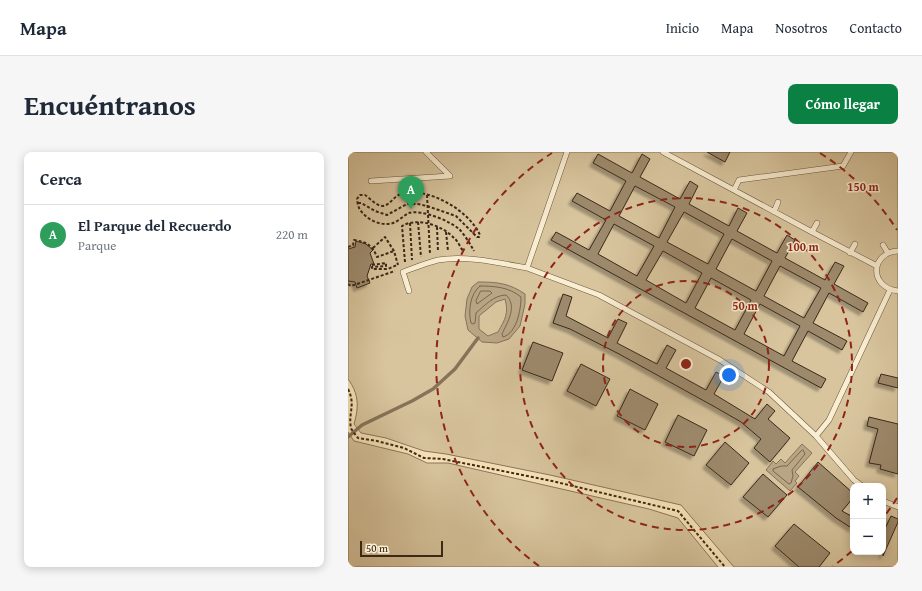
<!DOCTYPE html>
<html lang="es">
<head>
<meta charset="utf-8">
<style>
  :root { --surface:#fff; --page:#f6f6f7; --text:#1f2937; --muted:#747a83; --line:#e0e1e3; --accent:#0b8043 }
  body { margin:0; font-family:"Gentium Book Plus",serif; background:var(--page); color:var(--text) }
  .controls { position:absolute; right:12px; bottom:12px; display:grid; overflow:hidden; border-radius:8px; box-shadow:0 2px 10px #0003 }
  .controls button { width:36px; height:36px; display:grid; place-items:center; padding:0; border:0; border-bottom:1px solid var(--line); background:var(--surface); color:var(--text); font:20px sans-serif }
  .scale { position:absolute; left:12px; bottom:10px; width:83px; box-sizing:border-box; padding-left:4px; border:2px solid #3b2819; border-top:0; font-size:11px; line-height:14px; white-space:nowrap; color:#3b2819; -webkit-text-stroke:3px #faeed2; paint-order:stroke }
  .you { position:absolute; left:381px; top:223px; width:14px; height:14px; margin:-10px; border:3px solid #fff; border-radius:50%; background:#1a73e8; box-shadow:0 0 0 6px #1a73e833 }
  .badge { display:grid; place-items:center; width:26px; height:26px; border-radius:50%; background:var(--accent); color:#fff; font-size:13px; font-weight:700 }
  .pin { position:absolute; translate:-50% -33px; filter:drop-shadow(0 1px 2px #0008) }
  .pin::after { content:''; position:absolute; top:21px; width:14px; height:12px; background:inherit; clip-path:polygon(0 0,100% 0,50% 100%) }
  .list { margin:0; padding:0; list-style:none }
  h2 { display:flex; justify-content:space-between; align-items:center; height:52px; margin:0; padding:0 16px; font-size:17px }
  h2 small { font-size:13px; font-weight:400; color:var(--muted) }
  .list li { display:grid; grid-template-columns:26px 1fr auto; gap:12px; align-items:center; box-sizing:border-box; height:60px; padding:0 16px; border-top:1px solid var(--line) }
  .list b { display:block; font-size:15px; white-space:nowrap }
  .list p { margin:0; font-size:13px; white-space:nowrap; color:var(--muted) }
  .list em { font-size:13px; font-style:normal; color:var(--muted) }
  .map { position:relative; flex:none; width:550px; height:415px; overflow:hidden; border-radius:8px }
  header { display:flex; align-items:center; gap:24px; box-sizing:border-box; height:56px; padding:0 20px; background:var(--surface); border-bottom:1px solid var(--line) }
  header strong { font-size:19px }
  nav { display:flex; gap:22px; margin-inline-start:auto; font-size:14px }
  .intro { display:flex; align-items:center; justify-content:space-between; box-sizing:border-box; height:96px; padding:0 24px }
  h1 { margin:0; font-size:28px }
  .button { padding:10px 18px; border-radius:8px; background:var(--accent); color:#fff; font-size:14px; font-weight:700 }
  main { display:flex; gap:24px; padding:0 24px }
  aside { flex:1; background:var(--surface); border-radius:8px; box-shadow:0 2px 10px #0003 }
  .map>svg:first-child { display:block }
  .green { fill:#d8c59e; stroke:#8a765c; fill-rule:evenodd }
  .water { fill:#b8a583; stroke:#867359; fill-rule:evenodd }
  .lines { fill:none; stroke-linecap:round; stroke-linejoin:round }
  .shore { stroke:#7a664e; stroke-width:1 }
  .stream { stroke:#867359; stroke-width:3.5 }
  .building { fill:#9d8a6c; stroke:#3b2819; fill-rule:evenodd; filter:url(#shadow) }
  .lane-casing { stroke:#6a5741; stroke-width:6 }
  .path { stroke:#3b2819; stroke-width:2; stroke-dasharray:3 2; stroke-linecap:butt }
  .lane { stroke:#faeed2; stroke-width:5 }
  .ring { fill:none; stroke:#8f2418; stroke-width:2; stroke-dasharray:7 5 }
  .centre { fill:#8f2418; stroke:#faeed2; stroke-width:2 }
  .ring-label { font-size:12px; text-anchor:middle; font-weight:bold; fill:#8f2418; stroke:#faeed2; stroke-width:3; stroke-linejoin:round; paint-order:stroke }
</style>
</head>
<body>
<header>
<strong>Mapa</strong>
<nav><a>Inicio</a><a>Mapa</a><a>Nosotros</a><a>Contacto</a></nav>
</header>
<div class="intro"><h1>Encuéntranos</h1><a class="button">Cómo llegar</a></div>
<main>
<aside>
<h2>Cerca<small></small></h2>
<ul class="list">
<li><span class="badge" style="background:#2e9e5b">A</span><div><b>El Parque del Recuerdo</b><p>Parque</p></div><em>220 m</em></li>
</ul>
</aside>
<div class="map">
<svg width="550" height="415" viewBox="0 0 550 415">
  <defs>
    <filter id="shadow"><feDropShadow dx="-3.5" dy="3.5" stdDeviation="1" flood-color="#0004"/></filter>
  </defs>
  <rect width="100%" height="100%" fill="#f8e5b9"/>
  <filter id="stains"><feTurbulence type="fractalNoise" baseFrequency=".005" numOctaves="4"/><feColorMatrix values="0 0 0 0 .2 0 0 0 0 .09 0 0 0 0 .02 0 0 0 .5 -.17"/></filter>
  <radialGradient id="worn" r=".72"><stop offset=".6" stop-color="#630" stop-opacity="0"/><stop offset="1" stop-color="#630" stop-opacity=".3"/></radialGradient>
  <!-- green -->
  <path class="green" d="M0 0H550V415H386L333 353 202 323 98 302 76 299 38 286 13 281 6 272C11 255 11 242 0 227ZM505 334H535V400H505Z
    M0 280 6 289 60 302 79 311H100L301 357 330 366 370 415H0Z"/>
  <!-- water -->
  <path class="water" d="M130 130C149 130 161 131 177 142V152L172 174 161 187 149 191 134 190 120 178 117 164 119 147 124 135ZM157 147C161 162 157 167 150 180L140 184 131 177V164L148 150Z
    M454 292 464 301 447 320 451 324 447 329 449 331 442 339 418 318 425 309 428 312 433 307 437 311Z"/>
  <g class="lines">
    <!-- shore -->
    <path class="shore" d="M132 134C146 134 161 135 173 145 173 157 169 181 155 185L154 182C159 171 170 154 158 143 146 143 136 154 128 161L127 171 125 172 123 171C120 159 122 142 132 134Z
      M133 139H142L144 141 129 152 128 149Z
      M455 298 457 302 444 318 445 324 443 331 441 332 425 319V317L433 314H439L453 299Z"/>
    <!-- stream -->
    <path class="stream" d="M0 285 14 273 64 249 85 237 107 217 130 186"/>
  </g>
  <!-- building -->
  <path class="building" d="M359 0H382L377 10Z
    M250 2 284 21 294 2 302 7 292 25 332 47 342 29 350 34 341 52 381 74 390 56 399 61 389 79 429 101 439 83 447 88 437 106 477 128 487 110 496 114 486 132 520 151 515 160 481 141 465 171 499 189 494 198 460 179 444 209 478 227 473 236 203 88 208 80 241 98 258 68 224 49 229 41 262 59 278 29 245 11ZM287 34 327 55 311 86 271 64ZM336 60 376 82 360 112 319 90ZM266 72 306 94 289 124 250 102ZM384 87 424 109 408 139 368 117ZM315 99 354 121 338 151 298 128ZM432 114 473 136 456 166 416 144ZM363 126 403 148 387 178 347 156ZM412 152 452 174 436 204 396 182Z
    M8 89 18 92 25 98 22 101 26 112H23L19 124 22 131 9 136 7 130 0 129V97L7 95Z
    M215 142 224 145 218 164 260 186 270 167 279 171 269 191 309 212 319 193 328 198 318 216 358 238 368 220 376 224 366 242 407 267 419 252 427 259 420 267 442 286 422 310 406 296 413 287 393 270 367 255 271 202 222 177 205 171Z
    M185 190 215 201 204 229 174 218Z
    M233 212 262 227 248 254 219 239Z
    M533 222 550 226V236L530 231Z
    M282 237 310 252 297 278 269 264Z
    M330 263 359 278 346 304 317 290Z
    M521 265 550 272V322L532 317 533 313 521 311 530 277 519 274Z
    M377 290 401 311 383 333 358 313Z
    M470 310 505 341V346L494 359 505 365V377L488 366 450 335Z
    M415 322 439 343 420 365 395 345Z
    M543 364 550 367V370L535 404V381Z
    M446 372 482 401 471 415H451L427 394Z"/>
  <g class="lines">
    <defs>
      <path id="lane" d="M219 0 179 116 251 143 372 208 421 240 468 284 506 328 514 334
        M315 0 464 80 529 114
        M23 29 102 24 78 0
        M386 38 391 28 495 14 503 0
        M426 60 430 50
        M464 80 469 71
        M535 93 540 101
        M550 99C523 100 520 135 550 139
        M502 101 507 92
        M61 139 55 120C66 116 78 111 90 108 117 103 152 111 179 116
        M468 284 481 268 542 138
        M535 349 550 355"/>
    </defs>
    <!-- lane casing -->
    <use href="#lane" class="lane-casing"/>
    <!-- path -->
    <path class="path" d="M79 43 82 102
      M10 51H13L27 59 39 63 59 52H70L79 54 108 64 129 85H131L132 83C121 58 79 34 53 42 46 44 42 53 35 54 28 54 22 46 17 43H12L9 47C9 49 10 53 11 56 17 67 33 75 45 71 51 69 56 63 61 61 73 57 102 69 111 77 117 83 122 92 126 99
      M70 70 73 105
      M62 71 64 108
      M89 75 90 100
      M98 80 100 99
      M0 95 5 93 6 88C19 90 24 93 29 105L46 99
      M25 96 37 85 46 99 50 113
      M57 110 54 74C69 65 94 73 106 86 110 89 112 95 115 99
      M24 113 38 111V114L24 115V117H40L49 113
      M0 132 3 134 47 119
      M0 237C8 253 0 261 3 276 4 279 8 283 10 286L29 289 56 296 76 306 95 307 204 329 330 359 377 415"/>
    <!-- lane -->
    <use href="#lane" class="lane"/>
  </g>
  <!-- distance rings -->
  <g class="ring">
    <circle cx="338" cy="212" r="83"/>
    <circle cx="338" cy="212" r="166"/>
    <path d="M549 346A250 250 0 0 1 535 366M504 399A250 250 0 0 1 485 414M191 414A250 250 0 0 1 204 1M472 1A250 250 0 0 1 549 78"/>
  </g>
  <circle cx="338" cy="212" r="6" class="centre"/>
  <g class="ring-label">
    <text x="515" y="39">150 m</text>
    <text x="455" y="99">100 m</text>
    <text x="397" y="158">50 m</text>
  </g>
  <rect width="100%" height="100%" filter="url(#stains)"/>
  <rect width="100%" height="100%" fill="url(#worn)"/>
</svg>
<div class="controls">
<button>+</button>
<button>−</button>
</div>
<div class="scale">50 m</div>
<div class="you"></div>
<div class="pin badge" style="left:63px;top:57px;background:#2e9e5b">A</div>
</div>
</main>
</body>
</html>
